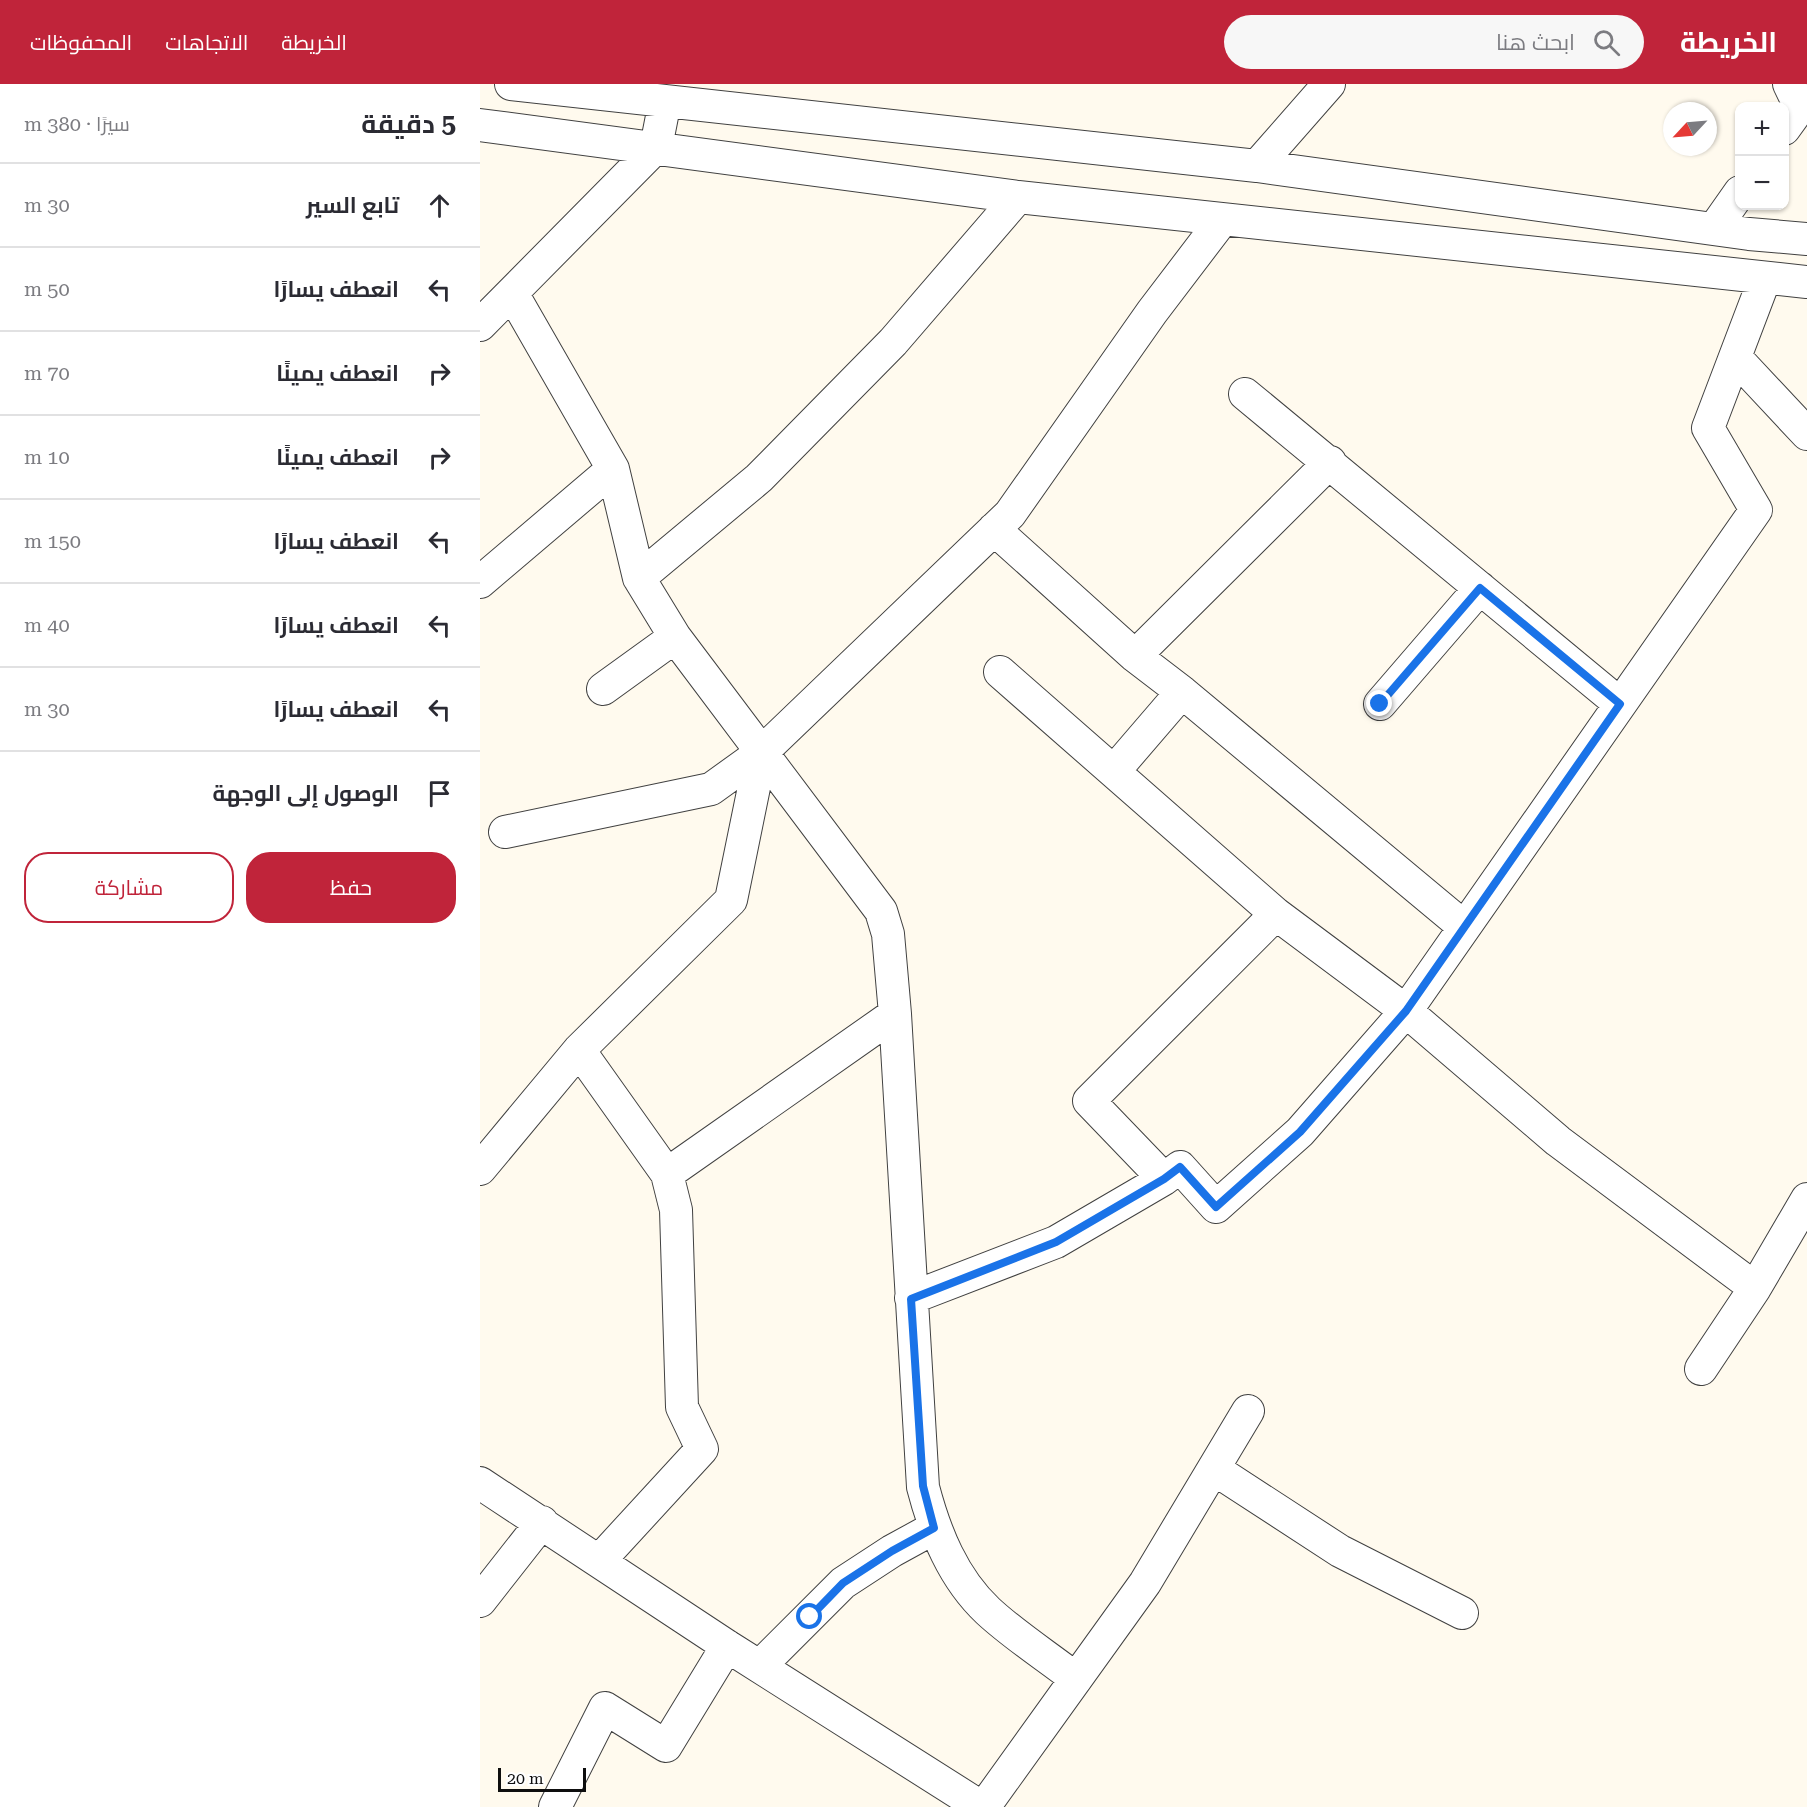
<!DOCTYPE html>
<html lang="ar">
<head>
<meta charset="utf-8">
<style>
  :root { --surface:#fff; --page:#f7f7f7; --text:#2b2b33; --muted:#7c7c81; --line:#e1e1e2; --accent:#c0243a }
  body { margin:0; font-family:"Roboto Serif",Cairo,serif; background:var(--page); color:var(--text); direction:rtl }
  .controls { position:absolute; right:18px; top:18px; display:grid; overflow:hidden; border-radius:12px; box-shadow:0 2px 4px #0004 }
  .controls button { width:54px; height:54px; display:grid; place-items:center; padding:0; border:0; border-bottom:2px solid var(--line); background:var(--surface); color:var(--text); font:30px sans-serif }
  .compass { position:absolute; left:1183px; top:18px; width:54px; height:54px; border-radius:50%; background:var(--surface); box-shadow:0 2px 4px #0004; rotate:244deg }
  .scale { position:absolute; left:18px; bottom:15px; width:88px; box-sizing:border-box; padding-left:6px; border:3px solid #0e0e0e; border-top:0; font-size:16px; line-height:21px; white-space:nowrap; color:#0e0e0e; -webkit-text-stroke:4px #fff; paint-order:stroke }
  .stop { position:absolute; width:18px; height:18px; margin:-14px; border:4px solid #1a73e8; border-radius:50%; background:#fff }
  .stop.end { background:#1a73e8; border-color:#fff; box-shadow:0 2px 6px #0008 }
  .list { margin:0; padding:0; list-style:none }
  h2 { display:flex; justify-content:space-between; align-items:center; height:78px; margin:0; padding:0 24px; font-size:26px }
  h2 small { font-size:20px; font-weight:400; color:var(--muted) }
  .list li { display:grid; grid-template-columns:39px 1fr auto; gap:18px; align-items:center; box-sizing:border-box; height:84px; padding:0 24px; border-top:2px solid var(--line) }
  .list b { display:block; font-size:22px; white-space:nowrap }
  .list em { font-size:20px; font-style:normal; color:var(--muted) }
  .actions { display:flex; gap:12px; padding:18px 24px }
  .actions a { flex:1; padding:14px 0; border:2px solid var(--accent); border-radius:24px; text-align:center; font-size:21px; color:var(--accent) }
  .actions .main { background:var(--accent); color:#fff }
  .icon { flex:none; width:33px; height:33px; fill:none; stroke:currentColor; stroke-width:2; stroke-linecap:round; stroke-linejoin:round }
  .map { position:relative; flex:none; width:1327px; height:1723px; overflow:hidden; direction:ltr }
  header { display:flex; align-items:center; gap:36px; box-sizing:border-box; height:84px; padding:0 30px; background:var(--accent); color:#fff }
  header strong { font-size:28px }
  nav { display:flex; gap:33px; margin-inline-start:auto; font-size:21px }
  .search { width:420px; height:54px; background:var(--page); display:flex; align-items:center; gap:15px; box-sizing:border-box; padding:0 21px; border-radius:33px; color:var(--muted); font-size:22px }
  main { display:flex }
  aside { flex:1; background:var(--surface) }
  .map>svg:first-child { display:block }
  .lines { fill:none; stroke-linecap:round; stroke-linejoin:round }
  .minor-casing { stroke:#414141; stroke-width:34 }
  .minor { stroke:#fff; stroke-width:32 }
  .route { stroke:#1a73e8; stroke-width:8 }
</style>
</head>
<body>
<header>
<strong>الخريطة</strong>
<div class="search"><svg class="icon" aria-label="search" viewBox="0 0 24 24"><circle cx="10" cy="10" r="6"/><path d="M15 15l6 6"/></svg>ابحث هنا</div>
<nav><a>الخريطة</a><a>الاتجاهات</a><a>المحفوظات</a></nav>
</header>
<main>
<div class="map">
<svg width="1327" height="1723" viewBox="0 0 1327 1723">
  <rect width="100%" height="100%" fill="#fffaee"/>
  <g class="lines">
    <defs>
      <path id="minor" d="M31 0 777 82 1269 150 1327 155
        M0 41 538 113 1327 198
        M1304 45 1320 23 1309 0
        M777 82 849 0
        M1234 145 1260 108
        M32 209 133 385 159 494 195 553 401 827 408 850 415 930 443 1403C455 1449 473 1494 508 1527 535 1552 568 1573 596 1595
        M0 241 176 63 185 17
        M1255 273 1327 350
        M765 310 1140 620
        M514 445 655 572 702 608 983 842
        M159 494 279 394 413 258 538 113
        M0 498 133 385
        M655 572 850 378
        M520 588 796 830 926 927 1078 1057 1275 1204
        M123 605 195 553
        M900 620 1000 504
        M635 686 702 608
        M25 748 231 705 281 669
        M99 966 187 1090
        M0 1085 99 966 251 816 281 669 530 430 672 228 742 136
        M684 1095 609 1017 796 830
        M431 1214 576 1158 684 1095 700 1083 736 1123 820 1048 926 927 1276 426 1228 344 1285 194
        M1221 1285 1275 1204 1327 1115
        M734 1385 860 1467 982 1529
        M0 1399 247 1562 501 1723
        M120 1476 222 1365 202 1323 196 1126 187 1090 415 930
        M0 1517 62 1438
        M280 1582 363 1499 412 1467 454 1444
        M75 1723 125 1624 186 1662 247 1562
        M504 1723 665 1499 768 1327"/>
    </defs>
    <!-- minor casing -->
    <use href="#minor" class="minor-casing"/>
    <!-- minor -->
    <use href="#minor" class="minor"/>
  </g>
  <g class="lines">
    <!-- route -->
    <path class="route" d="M330 1533 363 1499 412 1467 454 1444 443 1402 431 1215 576 1158 684 1095 700 1083 736 1123 820 1048 926 927 1140 620 1000 504 900 620"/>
  </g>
</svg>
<div class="controls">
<button>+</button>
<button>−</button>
</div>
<svg class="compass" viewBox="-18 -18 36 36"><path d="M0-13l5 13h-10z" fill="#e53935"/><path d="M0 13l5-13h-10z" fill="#7c7c81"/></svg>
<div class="scale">20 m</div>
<div class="stop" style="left:330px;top:1533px"></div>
<div class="stop end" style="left:900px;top:620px"></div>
</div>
<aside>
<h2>5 دقيقة<small>سيرًا · 380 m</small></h2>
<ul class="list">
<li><svg class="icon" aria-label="ahead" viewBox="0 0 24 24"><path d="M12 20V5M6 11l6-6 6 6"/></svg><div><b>تابع السير</b></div><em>30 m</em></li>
<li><svg class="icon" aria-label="left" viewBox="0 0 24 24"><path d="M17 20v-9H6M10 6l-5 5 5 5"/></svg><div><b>انعطف يسارًا</b></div><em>50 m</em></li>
<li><svg class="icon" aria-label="right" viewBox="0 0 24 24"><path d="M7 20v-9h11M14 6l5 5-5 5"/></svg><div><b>انعطف يمينًا</b></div><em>70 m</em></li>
<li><svg class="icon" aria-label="right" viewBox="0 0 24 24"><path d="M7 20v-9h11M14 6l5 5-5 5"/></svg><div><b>انعطف يمينًا</b></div><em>10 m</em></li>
<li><svg class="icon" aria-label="left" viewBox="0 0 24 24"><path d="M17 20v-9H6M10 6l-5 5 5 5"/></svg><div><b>انعطف يسارًا</b></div><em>150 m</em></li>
<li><svg class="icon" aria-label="left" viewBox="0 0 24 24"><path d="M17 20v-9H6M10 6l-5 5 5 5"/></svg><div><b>انعطف يسارًا</b></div><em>40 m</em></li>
<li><svg class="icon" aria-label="left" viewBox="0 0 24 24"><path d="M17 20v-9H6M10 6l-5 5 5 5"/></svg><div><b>انعطف يسارًا</b></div><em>30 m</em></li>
<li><svg class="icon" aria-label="arrive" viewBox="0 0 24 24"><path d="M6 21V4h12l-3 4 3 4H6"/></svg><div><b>الوصول إلى الوجهة</b></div></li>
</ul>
<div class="actions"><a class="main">حفظ</a><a>مشاركة</a></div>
</aside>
</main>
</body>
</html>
